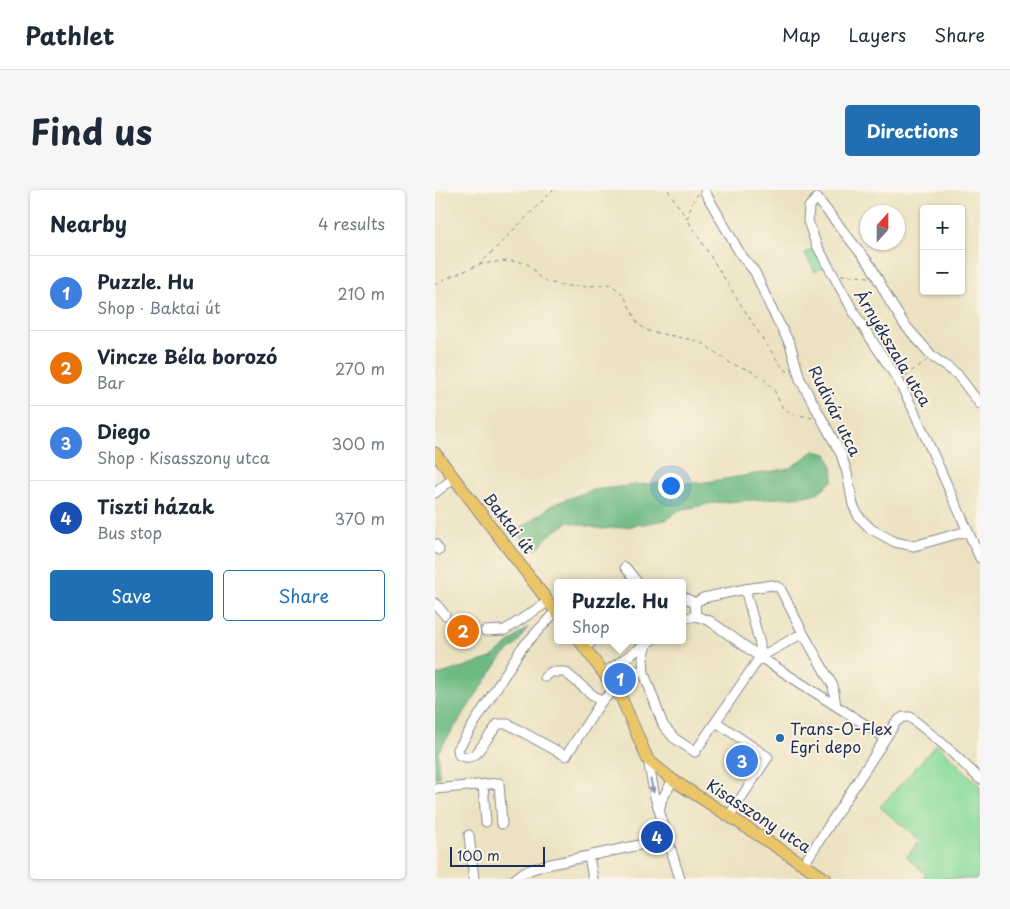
<!DOCTYPE html>
<html lang="en">
<head>
<meta charset="utf-8">
<style>
  :root { --surface:#fff; --page:#f6f6f7; --text:#1f2937; --muted:#747a83; --line:#e0e1e3; --accent:#1f6fb2 }
  body { margin:0; font-family:"Playpen Sans",sans-serif; background:var(--page); color:var(--text) }
  .controls { position:absolute; right:15px; top:15px; display:grid; overflow:hidden; border-radius:5px; box-shadow:0 1px 4px #0004 }
  .controls button { width:45px; height:45px; display:grid; place-items:center; padding:0; border:0; border-bottom:1px solid var(--line); background:var(--surface); color:var(--text); font:25px sans-serif }
  .compass { position:absolute; left:425px; top:15px; width:45px; height:45px; border-radius:50%; background:var(--surface); box-shadow:0 1px 4px #0004; rotate:21deg }
  .scale { position:absolute; left:15px; bottom:12px; width:95px; box-sizing:border-box; padding-left:5px; border:2px solid #1b2f5e; border-top:0; font-size:14px; line-height:18px; white-space:nowrap; color:#1b2f5e; -webkit-text-stroke:4px #fcf5e5; paint-order:stroke }
  .you { position:absolute; left:235px; top:295px; width:18px; height:18px; margin:-12px; border:4px solid #fff; border-radius:50%; background:#1a73e8; box-shadow:0 0 0 8px #1a73e833 }
  .badge { display:grid; place-items:center; width:32px; height:32px; border-radius:50%; background:var(--accent); color:#fff; font-size:16px; font-weight:700 }
  .pin { position:absolute; translate:-50% -50%; border:2px solid #fff; box-shadow:0 1px 5px #0006 }
  .popup { position:absolute; left:119px; top:389px; width:132px; height:65px; box-sizing:border-box; display:grid; place-content:center; border-radius:5px; background:var(--surface); filter:drop-shadow(0 1px 4px #0005); font-size:16px; white-space:nowrap; color:var(--muted) }
  .popup b { font-size:19px; color:var(--text) }
  .popup::after { content:''; position:absolute; left:50%; top:100%; margin-left:-10px; border:10px solid transparent; border-top-color:var(--surface) }
  .list { margin:0; padding:0; list-style:none }
  h2 { display:flex; justify-content:space-between; align-items:center; height:65px; margin:0; padding:0 20px; font-size:21px }
  h2 small { font-size:16px; font-weight:400; color:var(--muted) }
  .list li { display:grid; grid-template-columns:32px 1fr auto; gap:15px; align-items:center; box-sizing:border-box; height:75px; padding:0 20px; border-top:1px solid var(--line) }
  .list b { display:block; font-size:19px; white-space:nowrap }
  .list p { margin:0; font-size:16px; white-space:nowrap; color:var(--muted) }
  .list em { font-size:16px; font-style:normal; color:var(--muted) }
  .actions { display:flex; gap:10px; padding:15px 20px }
  .actions a { flex:1; padding:11px 0; border:1px solid var(--accent); border-radius:5px; text-align:center; font-size:18px; color:var(--accent) }
  .actions .main { background:var(--accent); color:#fff }
  .map { position:relative; flex:none; width:545px; height:689px; overflow:hidden; border-radius:5px }
  header { display:flex; align-items:center; gap:30px; box-sizing:border-box; height:70px; padding:0 25px; background:var(--surface); border-bottom:1px solid var(--line) }
  header strong { font-size:24px }
  nav { display:flex; gap:28px; margin-inline-start:auto; font-size:18px }
  .intro { display:flex; align-items:center; justify-content:space-between; box-sizing:border-box; height:120px; padding:0 30px }
  h1 { margin:0; font-size:35px }
  .button { padding:12px 22px; border-radius:5px; background:var(--accent); color:#fff; font-size:18px; font-weight:700 }
  main { display:flex; gap:30px; padding:0 30px }
  aside { flex:1; background:var(--surface); border-radius:5px; box-shadow:0 1px 4px #0004 }
  .map>svg:first-child { display:block }
  .green { fill:#88da9b; stroke:#52847c }
  .forest { fill:#6eba83; stroke:#447470 }
  .lines { fill:none; stroke-linecap:round; stroke-linejoin:round }
  .minor-casing { stroke:#848890; stroke-width:11 }
  .major-casing { stroke:#848890; stroke-width:13 }
  .path { stroke:#848890; stroke-width:1; stroke-dasharray:4 4; stroke-linecap:butt }
  .minor { stroke:#fff; stroke-width:9 }
  .major { stroke:#ebc669; stroke-width:11 }
  .oneway { fill:#8d97ae }
  .poi-dot { fill:#1f6fb2; stroke:#fcf5e5; stroke-width:2 }
  .labels { text-anchor:middle; stroke-width:4; stroke-linejoin:round; paint-order:stroke }
  .street-label { font-size:16px; fill:#1b2f5e; stroke:#fcf5e5 }
  .poi-label { font-size:16px; fill:#1b2f5e; stroke:#fcf5e5; text-anchor:start }
</style>
</head>
<body>
<header>
<strong>Pathlet</strong>
<nav><a>Map</a><a>Layers</a><a>Share</a></nav>
</header>
<div class="intro"><h1>Find us</h1><a class="button">Directions</a></div>
<main>
<aside>
<h2>Nearby<small>4 results</small></h2>
<ul class="list">
<li><span class="badge" style="background:#3f7fe0">1</span><div><b>Puzzle. Hu</b><p>Shop · Baktai út</p></div><em>210 m</em></li>
<li><span class="badge" style="background:#e8710a">2</span><div><b>Vincze Béla borozó</b><p>Bar</p></div><em>270 m</em></li>
<li><span class="badge" style="background:#3f7fe0">3</span><div><b>Diego</b><p>Shop · Kisasszony utca</p></div><em>300 m</em></li>
<li><span class="badge" style="background:#1a4fb4">4</span><div><b>Tiszti házak</b><p>Bus stop</p></div><em>370 m</em></li>
</ul>
<div class="actions"><a class="main">Save</a><a>Share</a></div>
</aside>
<div class="map">
<svg width="545" height="689" viewBox="0 0 545 689">
  <rect width="100%" height="100%" fill="#fcf5e5"/>
  <filter id="ink" filterUnits="userSpaceOnUse"><feTurbulence type="fractalNoise" baseFrequency=".02" numOctaves="2"/><feDisplacementMap in="SourceGraphic" scale="10" xChannelSelector="R" yChannelSelector="G"/><feConvolveMatrix kernelMatrix="1 2 1 2 8 2 1 2 1" color-interpolation-filters="sRGB"/></filter>
  <filter id="wash" filterUnits="userSpaceOnUse"><feTurbulence type="fractalNoise" baseFrequency=".0096" numOctaves="4" result="noise"/><feDisplacementMap in="SourceGraphic" scale="20" xChannelSelector="R" yChannelSelector="G"/><feGaussianBlur stdDeviation="1.12" result="paint"/><feColorMatrix in="noise" values="0 0 0 0 0 0 0 0 0 0 0 0 0 0 0 0 0 1.4 0 .05"/><feComposite in="paint" operator="in"/></filter>
  <g filter="url(#wash)">
    <rect width="100%" height="100%" fill="#ece2c1"/>
    <!-- green -->
    <path class="green" d="M379 58 389 77 380 82 370 63Z
      M502 554 545 596V689H488L491 684 472 667 485 650 445 617Z"/>
    <!-- forest -->
    <path class="forest" d="M379 261 392 264 397 276 398 290 384 302 371 306 278 313 244 320 231 330 196 336 167 339 133 332 113 346 102 360 90 355 82 341 119 314 157 300 219 293H265L339 281 355 278Z
      M93 437 81 455 66 468 3 562 4 587 0 588V486L56 468Z"/>
  </g>
  <g filter="url(#ink)">
    <g class="lines">
      <defs>
        <path id="minor" d="M270 2 306 65 320 82 334 114 355 154 365 189 406 264 412 283 418 315 424 327 436 339 460 352 479 356 532 341
          M545 214 522 184 498 167 469 134 454 110 436 76 382 8 374 17 373 31 381 54 421 126 463 190 477 217 545 368
          M0 303 19 288
          M0 354 4 360
          M190 377 203 393
          M310 399 337 395 345 398 368 443
          M248 407 260 413 261 426
          M0 413 10 425
          M260 413 268 408 310 399 325 454V467
          M121 421 86 459 23 559 24 565C30 568 34 568 41 564L63 534H73L131 566 166 512 180 499
          M248 429 261 426 275 431 325 467 451 548
          M50 441 70 440 114 411
          M150 458 159 450
          M169 483 217 450
          M209 483 208 468 212 454
          M110 487 116 482H130L166 512
          M174 490 194 479 209 483 228 535 239 548 260 562 325 467 368 443 398 496 401 516
          M281 532 333 567 294 626
          M213 570 220 607 245 689
          M48 595 51 632
          M0 599 64 593 67 634
          M225 619 226 611 238 590
          M34 645 39 689
          M154 666 158 689
          M369 674 461 532 468 527H475L508 554 545 589
          M80 689 89 682 107 676 232 649"/>
        <path id="major" d="M0 263 122 423
          M144 450 186 507 213 570 238 590 391 689"/>
      </defs>
      <!-- minor casing -->
      <use href="#minor" class="minor-casing"/>
      <!-- major casing -->
      <use href="#major" class="major-casing"/>
      <!-- path -->
      <path class="path" d="M233 0 251 28
        M264 4 259 8 252 29 329 151 348 178 354 182
        M44 75C57 72 82 68 94 75 99 78 101 86 107 89 129 100 152 96 175 94L188 104 203 134 213 141 258 150 269 154 295 173 314 180 328 188 339 200 347 217 354 223 378 228
        M406 85 434 87
        M0 95 12 88 44 75 118 0
        M470 186 491 171"/>
      <!-- minor -->
      <use href="#minor" class="minor"/>
      <!-- major -->
      <use href="#major" class="major"/>
    </g>
    <!-- one-way arrows -->
    <defs><path id="oneway-solid" d="M-6-.8H1V-3.2L6.5 0L1 3.2V.8H-6Z" transform="scale(1.25)"/></defs>
    <use class="oneway" href="#oneway-solid" transform="translate(217 596) rotate(78)"/>
  </g>
  <!-- markers -->
  <circle class="poi-dot" cx="345" cy="548" r="5"/>
  <g class="labels">
    <!-- street labels -->
    <g class="street-label">
      <text transform="translate(458 158) rotate(59)" y="6">Árnyékszala utca</text>
      <text transform="translate(400 221) rotate(64)" y="6">Rudivár utca</text>
      <text transform="translate(74 333) rotate(52)" y="6">Baktai út</text>
      <text transform="translate(324 626) rotate(33)" y="6">Kisasszony utca</text>
    </g>
    <!-- poi labels -->
    <g class="poi-label">
      <text x="355" y="545">Trans-O-Flex<tspan x="355" dy="18">Egri depo</tspan></text>
    </g>
  </g>
</svg>
<div class="controls">
<button>+</button>
<button>−</button>
</div>
<svg class="compass" viewBox="-18 -18 36 36"><path d="M0-13l5 13h-10z" fill="#e53935"/><path d="M0 13l5-13h-10z" fill="#747a83"/></svg>
<div class="scale">100 m</div>
<div class="you"></div>
<div class="pin badge" style="left:185px;top:489px;background:#3f7fe0">1</div>
<div class="popup"><b>Puzzle. Hu</b>Shop</div>
<div class="pin badge" style="left:28px;top:441px;background:#e8710a">2</div>
<div class="pin badge" style="left:307px;top:571px;background:#3f7fe0">3</div>
<div class="pin badge" style="left:222px;top:647px;background:#1a4fb4">4</div>
</div>
</main>
</body>
</html>
